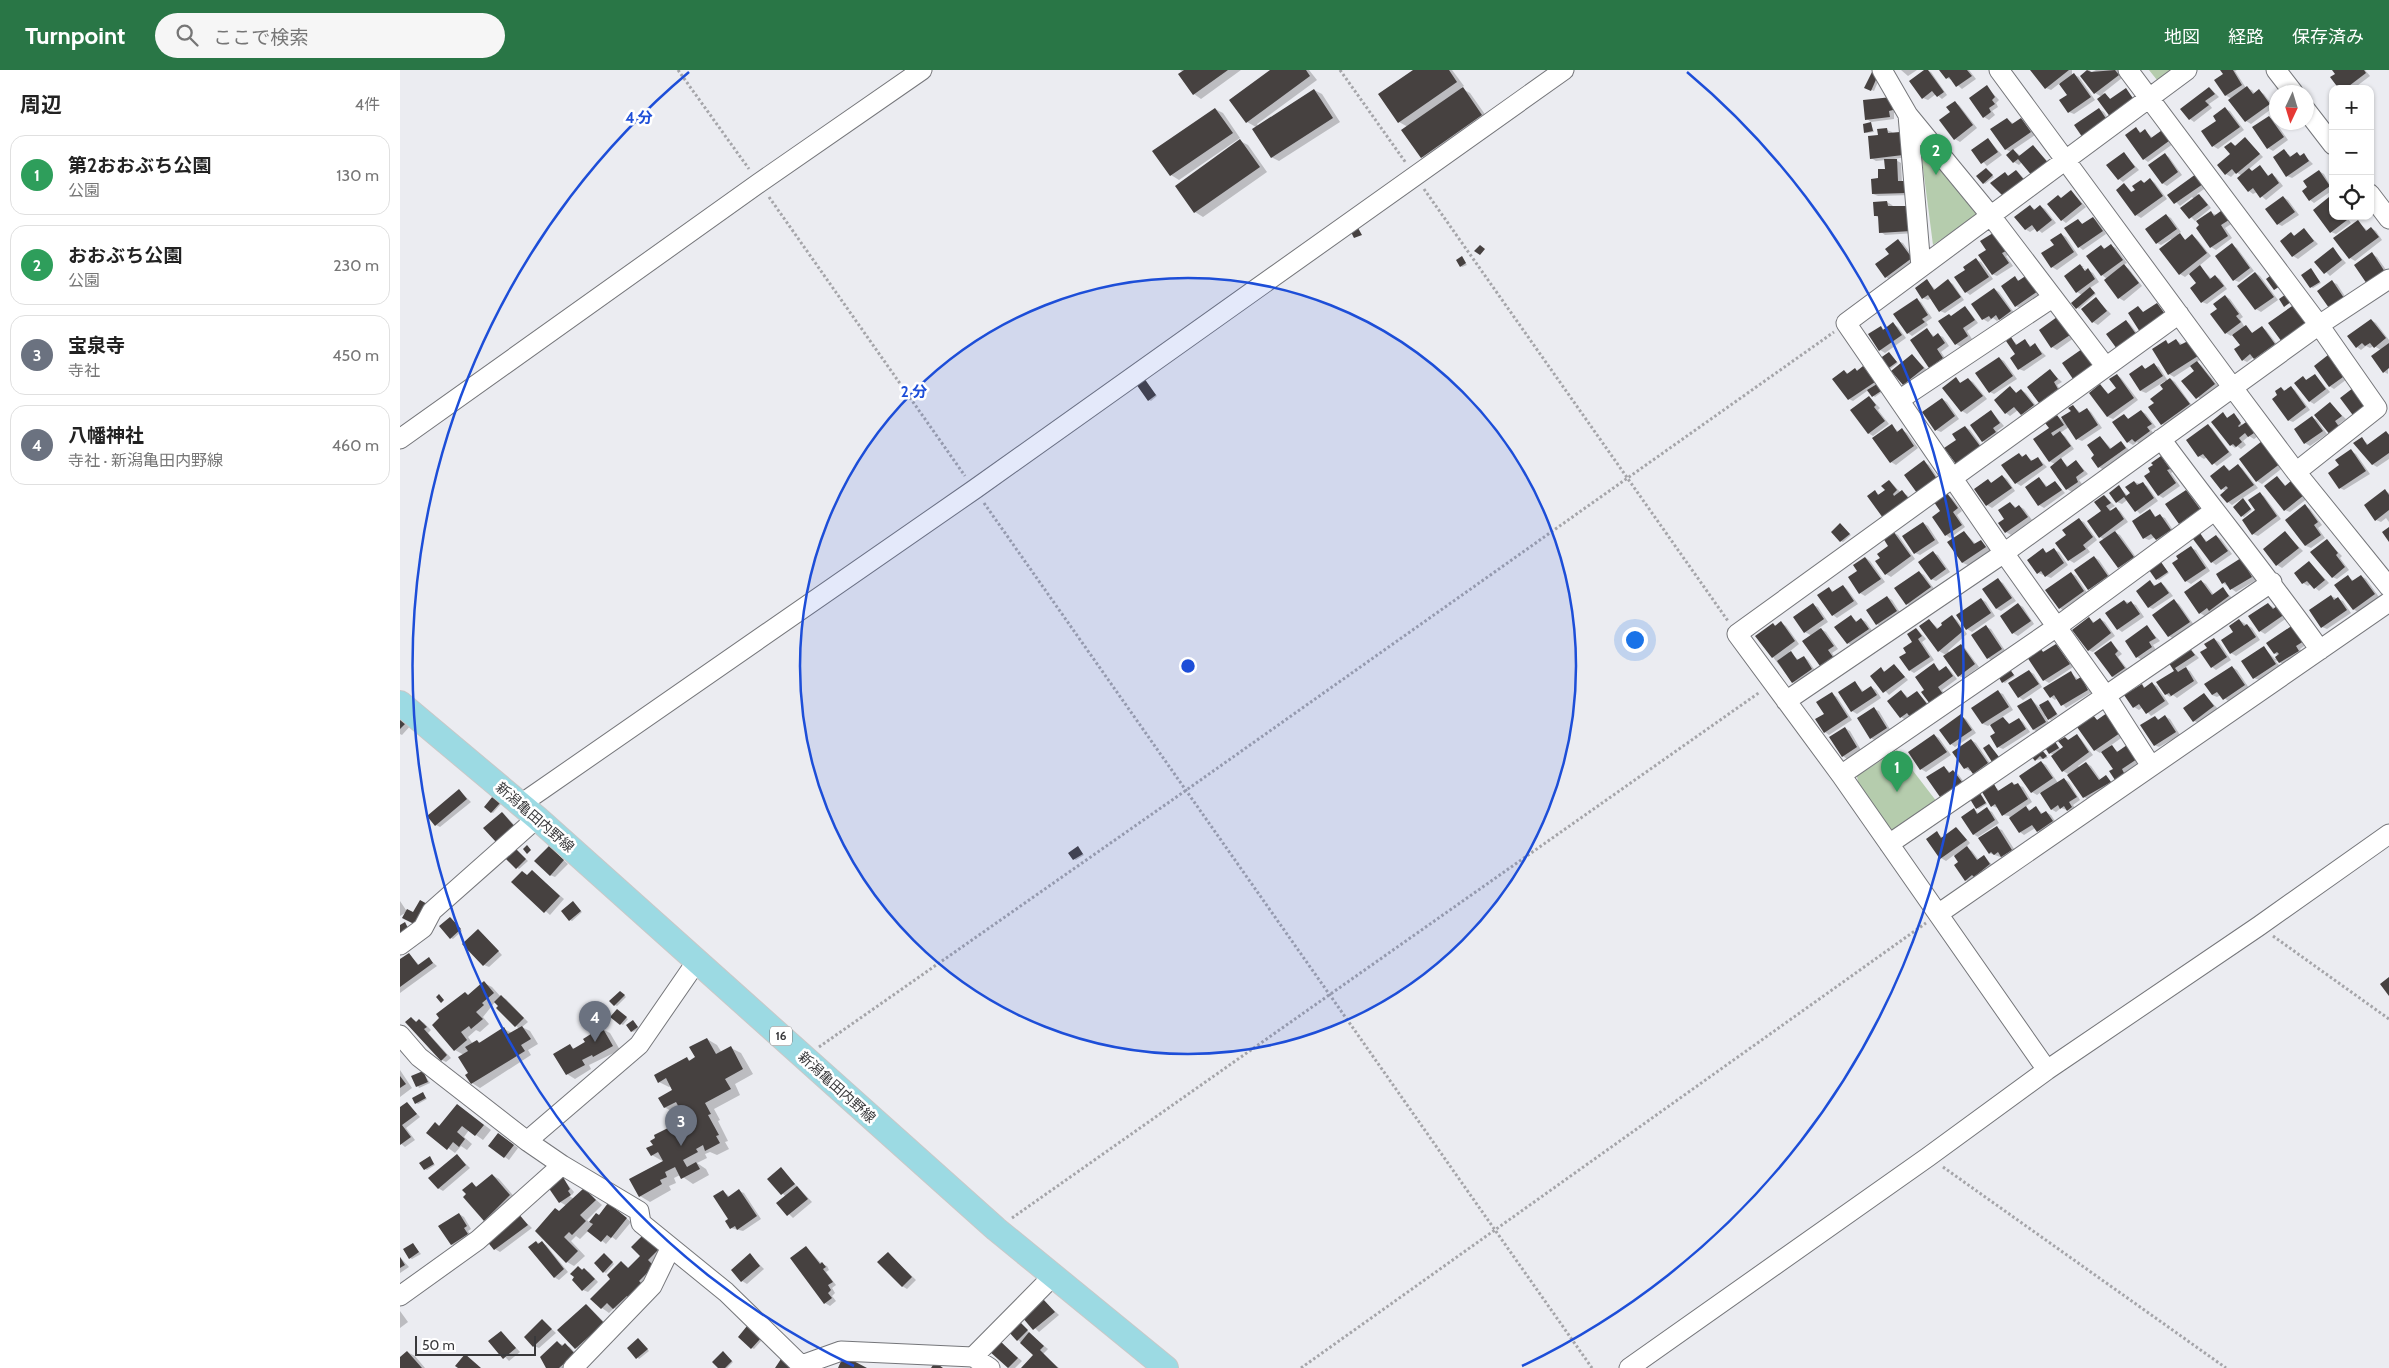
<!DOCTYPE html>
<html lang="ja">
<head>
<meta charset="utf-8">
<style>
  :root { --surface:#fff; --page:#f6f6f6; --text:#222; --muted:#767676; --line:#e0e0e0; --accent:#297646 }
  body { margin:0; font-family:Cabin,"Noto Sans JP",sans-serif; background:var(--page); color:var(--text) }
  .controls { position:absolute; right:15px; top:15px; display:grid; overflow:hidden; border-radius:10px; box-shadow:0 1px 4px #0004 }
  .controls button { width:45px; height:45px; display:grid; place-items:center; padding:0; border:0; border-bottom:1px solid var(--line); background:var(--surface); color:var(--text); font:25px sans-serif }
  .compass { position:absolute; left:1869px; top:15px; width:45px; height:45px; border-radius:50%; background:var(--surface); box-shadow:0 1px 4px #0004; rotate:184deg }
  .scale { position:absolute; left:15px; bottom:12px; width:121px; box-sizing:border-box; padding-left:5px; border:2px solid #39393b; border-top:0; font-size:14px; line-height:18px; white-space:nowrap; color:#39393b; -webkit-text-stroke:4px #fff; paint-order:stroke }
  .you { position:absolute; left:1234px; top:569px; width:18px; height:18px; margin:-12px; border:4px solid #fff; border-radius:50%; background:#1a73e8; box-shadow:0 0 0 8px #1a73e833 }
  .badge { display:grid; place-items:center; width:32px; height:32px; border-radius:50%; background:var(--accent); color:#fff; font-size:16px; font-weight:700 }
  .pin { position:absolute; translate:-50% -41px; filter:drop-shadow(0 1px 2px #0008) }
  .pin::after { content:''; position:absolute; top:26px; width:18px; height:15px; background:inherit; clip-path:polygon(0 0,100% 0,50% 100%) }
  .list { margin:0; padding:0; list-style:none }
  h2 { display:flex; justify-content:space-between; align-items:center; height:65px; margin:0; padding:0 20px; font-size:21px }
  h2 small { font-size:16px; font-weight:400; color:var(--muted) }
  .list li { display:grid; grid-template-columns:32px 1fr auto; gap:15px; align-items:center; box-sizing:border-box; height:80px; margin:0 10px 10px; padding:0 10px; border:1px solid var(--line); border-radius:15px }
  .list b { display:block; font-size:19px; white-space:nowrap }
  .list p { margin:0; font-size:16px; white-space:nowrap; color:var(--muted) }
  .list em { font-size:16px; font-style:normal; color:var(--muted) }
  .icon { flex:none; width:28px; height:28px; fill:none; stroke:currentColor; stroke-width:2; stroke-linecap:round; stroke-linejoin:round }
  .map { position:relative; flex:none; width:1989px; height:1298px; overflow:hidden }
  header { display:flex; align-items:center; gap:30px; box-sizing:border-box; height:70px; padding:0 25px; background:var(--accent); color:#fff }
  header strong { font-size:24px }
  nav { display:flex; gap:28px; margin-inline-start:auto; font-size:18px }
  .search { width:350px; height:45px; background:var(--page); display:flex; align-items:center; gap:12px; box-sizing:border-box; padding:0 18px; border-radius:28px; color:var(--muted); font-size:19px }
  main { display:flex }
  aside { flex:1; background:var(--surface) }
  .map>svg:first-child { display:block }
  .green { fill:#b5ccad }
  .shadow { fill:#0003; fill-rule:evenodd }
  .building { fill:#464140 }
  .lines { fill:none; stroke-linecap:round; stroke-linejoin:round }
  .minor-casing { stroke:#75767a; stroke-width:21 }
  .major-casing { stroke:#c8c8c8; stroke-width:26 }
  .path { stroke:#a5a5a9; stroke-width:3; stroke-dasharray:2.5 2.5; stroke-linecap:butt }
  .minor { stroke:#fff; stroke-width:19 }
  .major { stroke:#9cdae3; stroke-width:24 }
  .ring { fill:none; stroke:#1d4ed8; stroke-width:2.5 }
  .labels { text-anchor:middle; stroke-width:5; stroke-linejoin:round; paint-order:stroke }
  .shield { fill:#fff; stroke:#747476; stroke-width:1 }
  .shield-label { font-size:12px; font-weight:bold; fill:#39393b }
  .street-label { font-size:14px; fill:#39393b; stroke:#fff }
  .centre { fill:#1d4ed8; stroke:#fff; stroke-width:2.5 }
  .ring-label { font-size:15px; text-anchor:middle; font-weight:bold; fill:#1d4ed8; stroke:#fff; stroke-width:5; stroke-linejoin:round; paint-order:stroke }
</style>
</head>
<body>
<header>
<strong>Turnpoint</strong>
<div class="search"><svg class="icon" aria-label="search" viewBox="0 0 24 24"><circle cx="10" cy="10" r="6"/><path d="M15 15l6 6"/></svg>ここで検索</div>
<nav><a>地図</a><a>経路</a><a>保存済み</a></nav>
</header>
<main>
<aside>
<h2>周辺<small>4件</small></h2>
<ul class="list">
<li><span class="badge" style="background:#2e9e5b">1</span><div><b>第2おおぶち公園</b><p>公園</p></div><em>130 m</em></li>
<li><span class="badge" style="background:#2e9e5b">2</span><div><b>おおぶち公園</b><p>公園</p></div><em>230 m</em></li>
<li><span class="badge" style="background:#6b7280">3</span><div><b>宝泉寺</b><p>寺社</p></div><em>450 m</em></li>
<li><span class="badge" style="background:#6b7280">4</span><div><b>八幡神社</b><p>寺社 · 新潟亀田内野線</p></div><em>460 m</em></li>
</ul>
</aside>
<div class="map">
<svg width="1989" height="1298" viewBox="0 0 1989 1298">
  <rect width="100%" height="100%" fill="#ebecf1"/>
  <!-- green -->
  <path class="green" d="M1749 0H1771L1757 10Z
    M1519 67 1580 143 1533 175Z
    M1497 680 1537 732 1497 760H1490L1458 713 1457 706Z"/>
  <!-- shadow -->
  <path class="shadow" d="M780 0H841L801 29 794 24 783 2Z
    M872 0H909L917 10 857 54 858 56 914 20 922 24 940 52 879 91 871 87 856 57 847 52Z
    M1015 0H1052L1064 16 1061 18 1070 23 1089 50 1029 91 1022 87 1008 57 999 52Z
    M1501 0H1517L1508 6Z
    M1527 0 1531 2 1547 25 1542 29 1536 24 1528 30 1523 28Z
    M1541 0H1569L1576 9 1562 19 1552 10 1547 8Z
    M1633 0H1672V4L1679 7 1695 30 1674 44 1669 42V25L1660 13 1651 20 1646 18Z
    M1689 0 1692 2 1696 0H1720L1718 2 1722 8 1703 23 1712 30 1726 20 1738 33 1716 49 1702 27 1695 23 1682 6Z
    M1822 0H1837L1835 1 1846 18 1852 20 1855 24 1859 21 1864 24 1874 37 1851 54 1846 51 1830 30 1832 29 1825 25V5Z
    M1934 0H1965L1970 6 1953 19H1940Z
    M1472 3 1480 7 1474 21 1466 17Z
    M1587 17 1599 30 1596 33 1598 37 1592 41 1595 45 1589 50 1584 47Z
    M1810 18 1819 27 1809 34 1812 38 1794 52 1790 49Z
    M1491 28 1498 42 1494 43V49L1471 52 1467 49Z
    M1555 33 1559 35 1577 58 1560 72 1555 69Z
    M815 39 823 43 840 68 779 110 771 105 754 81Z
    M1699 39 1704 42 1711 53 1694 64Z
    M1825 39 1830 41 1844 60 1818 79 1813 76Z
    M1869 47 1874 50 1888 70 1873 81 1868 78Z
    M1607 49 1614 54 1621 49 1626 52 1635 65 1613 80 1621 86 1633 76 1653 97 1622 92 1619 95 1614 92 1611 82 1605 79Z
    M1471 54 1474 62 1467 63 1465 62Z
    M1736 59 1742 63 1745 61 1753 68 1777 71 1748 92 1744 89Z
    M1487 60 1492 62 1507 87 1494 89 1501 93 1502 112 1511 125 1478 126 1473 124 1486 100V90L1476 91 1471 88 1479 66Z
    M1588 69 1602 85 1587 96 1573 81Z
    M1846 69 1863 87 1849 99 1853 102 1860 97 1869 106 1872 105 1876 107 1883 116 1866 130 1857 122 1853 124 1849 121 1839 108 1842 106 1836 102 1831 107 1826 104 1831 84V73L1836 76Z
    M840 71 848 75 867 102 803 147 795 142 776 116Z
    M1884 81 1892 87 1897 84 1902 86 1904 85 1913 94 1892 108 1887 106Z
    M1724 84 1739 100 1723 112 1719 109Z
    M1765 85 1769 87 1782 105 1767 116 1762 113Z
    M1588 101 1594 107 1585 114 1584 113Z
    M1617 101 1629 114 1602 124 1592 114 1605 104 1610 106Z
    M1919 101 1924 104 1933 120 1914 133 1910 130 1909 117Z
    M1796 106 1807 117 1797 124 1803 128 1811 138 1795 151 1782 138 1794 129 1792 127 1780 136 1769 125Z
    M1751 110 1755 113 1767 129 1741 148 1736 145 1725 115 1733 123 1741 111 1745 113Z
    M1672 122 1686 137 1666 153 1662 150Z
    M1883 127 1888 130 1899 145 1882 156 1878 154Z
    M1930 129 1933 130V146H1946L1951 153 1936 164 1931 162Z
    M1487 132 1492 135 1515 163 1485 165 1481 162 1479 148 1476 146Z
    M1630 136 1636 140 1640 136 1645 139 1656 153 1642 163 1636 158 1630 162 1625 159Z
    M1811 143 1836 151 1825 158 1832 168 1816 180 1811 177 1797 158Z
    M1766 145 1771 148 1781 162 1778 164 1787 171 1793 166 1797 169 1811 186 1799 196 1812 209 1815 206 1820 209 1827 219 1807 234 1802 232 1798 213 1790 203 1785 207 1780 204 1761 180 1772 171 1771 169 1761 175 1757 173Z
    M1693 148 1698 151 1706 164 1683 180 1679 177 1678 150 1684 155Z
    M1958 152 1968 161 1971 158 1976 161 1982 170 1955 191 1950 188Z
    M1904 160 1918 174 1898 189 1893 186 1891 164 1895 166Z
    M1661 164 1666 167 1678 185 1657 200 1652 197 1656 175Z
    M1498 171 1503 173 1516 191 1490 210 1486 207 1490 184Z
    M1582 172 1614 182 1606 186 1613 196 1597 206 1592 204 1588 180Z
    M1832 175 1837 178 1854 201 1839 212 1834 210Z
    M1701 176 1706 179 1711 176 1716 178 1727 193 1723 195 1729 199 1742 216 1724 231 1719 228 1707 209 1702 205Z
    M1933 179 1946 193 1930 206 1916 192Z
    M1972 184 1977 187 1989 204 1973 216Z
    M1062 188 1067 195 1062 197 1061 196Z
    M1576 190 1581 192 1593 209 1570 225 1566 222 1567 200Z
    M1680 195 1684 197H1681L1687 206 1689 205 1684 198 1693 203 1699 212 1690 218 1696 224 1679 239 1673 233 1682 225 1677 222Z
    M1911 200 1921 213 1913 218 1911 217Z
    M1856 203 1860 206 1878 230 1861 242 1856 239 1839 216Z
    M1615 208 1620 211 1642 224 1620 238 1616 236Z
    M1527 211 1536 220 1548 211 1553 214 1564 230 1545 243 1540 241 1531 228 1528 230 1523 228Z
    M1932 212 1937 214 1948 231 1919 221Z
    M1594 219 1599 222 1615 244 1605 252 1600 249 1597 251 1593 248 1588 252 1583 249Z
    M1825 226 1830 229 1843 247 1840 249 1844 256 1854 264 1862 258 1866 260 1879 277 1859 291 1854 287 1847 292 1843 290 1841 275 1833 264 1831 266 1826 263 1812 244 1818 239Z
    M1696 229 1711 244 1698 255 1693 252Z
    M1517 230 1521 232 1532 248 1526 252 1528 255 1512 266 1508 263Z
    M1565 238 1569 241 1578 253 1567 261 1572 269 1561 277 1556 274Z
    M1658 248 1674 268 1657 280 1652 277Z
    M1971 250 1976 253 1989 270 1988 304 1984 302 1981 280 1974 276 1970 278 1966 276 1961 280 1957 277Z
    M1726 251 1730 254 1740 267 1722 281Z
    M1493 254 1498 257 1506 268 1485 283 1480 280 1481 257 1485 260Z
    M1527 260 1535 267 1538 265 1543 267 1549 276 1541 282 1547 291 1535 299 1530 297Z
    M1611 269 1618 275 1625 271 1632 277 1635 275 1646 286 1624 301 1619 299Z
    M1776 270 1783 275 1788 272 1802 289 1796 292 1801 295 1819 317 1802 331 1783 311 1796 301 1791 296 1774 307 1769 304 1766 272 1770 274Z
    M1489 283 1498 293 1489 300 1487 299Z
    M1512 285 1528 301 1509 317 1493 301Z
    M1928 287 1933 289 1947 309 1934 319 1929 316Z
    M1599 288 1604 291 1617 309 1594 324 1590 322Z
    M1754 295 1759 297 1768 311 1771 309 1775 312 1793 337 1767 356 1762 354 1756 334 1765 320V311L1746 323 1741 321 1731 305 1742 297 1747 299Z
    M1463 297 1468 300 1482 322 1475 327 1467 321 1453 331 1449 329 1444 301 1449 304Z
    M1650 301 1662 312 1657 315 1662 322 1645 335 1629 317Z
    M1717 305 1721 308 1738 330 1713 349 1708 347 1691 323 1700 316 1709 324 1717 318Z
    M1915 305 1930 322 1914 334 1909 331 1903 308 1908 311Z
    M1556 309 1562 314 1568 309 1573 312 1587 329 1567 344 1562 341 1544 318Z
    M744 310 757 326 751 331 749 330Z
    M1611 318 1617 323 1621 320 1626 323 1638 338 1626 347 1618 340 1610 346 1606 343Z
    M1881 318 1886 321 1891 318 1895 320 1910 340 1893 352 1888 350 1879 325Z
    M1469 327 1480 338 1478 340 1489 354 1473 366 1468 363Z
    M1542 329 1547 332 1559 349 1541 362 1536 360Z
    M1930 334 1946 349 1939 354 1944 361 1936 367Z
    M1673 336 1681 343 1687 339 1691 342 1702 358 1682 371 1677 369 1669 357 1660 363 1665 366 1674 379 1660 389 1669 397 1677 392 1688 404 1679 410 1682 414 1672 422 1667 419 1655 394 1649 391 1650 359 1657 346 1666 352Z
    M1591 341 1604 356 1597 361 1600 365 1588 374 1583 371 1571 355Z
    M1741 341 1746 344 1756 357 1751 360 1754 364 1740 374 1737 372 1733 375 1728 372 1724 345 1730 350Z
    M1823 344 1829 349 1834 345 1842 352 1837 349 1835 351 1861 364 1854 369 1849 366 1843 371 1846 375 1841 379 1837 376 1835 378 1831 375Z
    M1913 348 1917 350 1927 364 1910 376 1905 373Z
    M1492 356 1499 362 1502 360 1507 363 1518 378 1496 395 1491 392Z
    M1808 356 1812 358 1832 385 1817 396 1807 387 1804 389 1799 386Z
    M1565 357 1570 360 1584 379 1561 396 1558 370Z
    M1986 363 1989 364V389L1977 397 1972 394 1962 369 1969 375Z
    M1700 367 1712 379 1721 372 1730 381 1704 400 1699 397Z
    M1862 373 1885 396 1862 414 1857 411Z
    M1951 381 1956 384 1970 404 1944 420 1940 418 1941 396Z
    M1619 384 1624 387 1626 386 1633 391 1638 388 1647 397 1621 416 1616 413 1603 395Z
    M1761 387 1766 390 1774 401 1771 403 1780 416 1763 428 1758 425 1752 402Z
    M1524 392 1529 395 1541 412 1522 425Z
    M1824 396 1831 401 1838 396 1842 398 1858 418 1832 435 1828 432 1826 421 1822 419Z
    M1602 406 1607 409 1615 421 1592 438 1587 435 1588 410 1592 413Z
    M1877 407 1886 416 1908 428 1890 442 1885 440Z
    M1639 408 1648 417 1655 412 1665 423 1644 438 1639 435Z
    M1490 411 1501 423 1507 425 1513 432 1488 450 1475 422 1480 425 1486 421Z
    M1734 412 1747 416 1758 431 1740 444 1727 430 1722 434 1717 432 1719 417 1728 426 1731 423Z
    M1786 421 1790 424 1804 442 1785 456 1780 453Z
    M1985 421 1989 423V452L1986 448 1981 452 1976 450Z
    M1860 424 1864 426 1881 449 1858 466 1853 464Z
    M1547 425 1552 428 1562 441 1557 445 1565 457 1550 468 1546 465 1542 442Z
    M1705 426 1715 436 1710 439 1712 442 1716 439 1720 441 1728 452 1714 462 1720 465 1738 490 1723 500 1719 497 1705 470 1700 467Z
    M1843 430 1852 440 1844 447 1845 448 1842 446Z
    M1610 433 1617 438 1619 436 1624 439 1632 450 1611 465 1606 462 1605 449Z
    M1905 436 1910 439 1922 455 1918 458 1925 468 1911 478 1906 476 1887 450Z
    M1750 440 1757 448 1760 446 1765 448 1775 463 1761 472 1755 467 1749 470 1744 468Z
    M1679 450 1684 452 1697 470 1687 478 1690 482 1674 493 1669 490 1657 473 1668 465Z
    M1523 453 1528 456 1539 473 1520 485 1515 483Z
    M1441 455 1451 465 1443 472 1441 471Z
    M1493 462 1498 465 1515 489 1491 507 1486 504Z
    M1564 462 1576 474 1581 471 1590 480 1568 495 1563 493 1549 473Z
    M1885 463 1903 481 1882 498 1877 495Z
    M1800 465 1808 472 1816 466 1821 469 1832 484 1816 495 1812 492Z
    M1927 471 1942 486 1940 488 1949 500 1937 509 1932 507Z
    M1791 478 1796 480 1810 501 1791 514 1786 511Z
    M1643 480 1648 483 1654 480 1659 482 1668 495 1651 508 1638 503Z
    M1533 483 1538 485 1550 502 1536 511 1531 509Z
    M1694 487 1699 490 1712 509 1694 522 1689 519Z
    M1466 488 1470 491 1485 512 1465 526 1460 523 1458 501Z
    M1909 492 1929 513 1919 521 1911 514 1908 516 1903 513 1895 503Z
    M1761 493 1769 503 1759 510 1757 509Z
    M1845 493 1856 510 1836 522 1823 513 1817 504Z
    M1519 502 1524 505 1535 520 1512 536 1507 534Z
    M1671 503 1676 506 1688 524 1664 541 1660 538Z
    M1961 506 1966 509 1979 527 1958 542 1953 539 1948 507 1954 511Z
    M1598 510 1603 513 1616 531 1601 541 1597 539Z
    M1801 511 1806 514 1814 525 1823 519 1833 529 1814 542 1812 541 1805 546 1800 543Z
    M1750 512 1756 516 1761 513 1765 516 1773 526 1753 539 1748 537Z
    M1443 516 1447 519 1458 534 1437 548 1433 545 1429 518 1434 522Z
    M1931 526 1943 531 1951 543 1927 559 1922 557Z
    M1487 527 1492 530 1501 544 1482 557 1477 554 1467 541Z
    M1581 529 1586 532 1595 546 1572 562 1567 559Z
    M1724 531 1736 535 1744 547 1722 562 1718 559Z
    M1774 531 1779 534 1794 555 1774 569 1769 566Z
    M1618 534 1623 537 1634 554 1618 566 1613 563Z
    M1868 534 1888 547 1865 564 1860 561Z
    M1413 535 1418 537 1428 552 1419 558 1426 562 1438 579 1432 583 1437 590 1426 598 1421 596 1403 572 1412 566 1405 562Z
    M1451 547 1458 552 1461 549 1466 552 1473 562 1452 576 1448 573Z
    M1552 547 1557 550 1567 564 1548 581 1550 583 1561 575 1565 578 1579 597 1564 608 1559 606 1546 585 1539 581 1521 556 1529 550 1539 559Z
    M1689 548 1695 553 1700 549 1705 552 1715 566 1693 582 1688 580Z
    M1839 550 1852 558 1860 570 1836 586 1831 583 1823 570 1834 563Z
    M1381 553 1386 556 1399 574 1389 582 1399 590 1404 587 1408 590 1416 602 1397 614 1392 612 1357 566 1373 554 1377 556Z
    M1586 557 1591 559 1606 582 1593 591 1588 588 1573 566Z
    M1747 557 1760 571 1753 575 1756 580 1742 590 1737 587 1726 571Z
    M1893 557 1907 574 1900 579 1903 583 1885 595 1875 590 1880 597 1859 610 1854 608 1864 578 1875 589 1879 586 1874 583Z
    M1517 559 1526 569 1522 572 1534 590 1514 603 1509 600 1508 583Z
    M1814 569 1819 572 1831 590 1816 600 1812 597 1808 578Z
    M1711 572 1722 584 1718 587 1729 601 1717 609 1713 607 1696 584Z
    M1656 575 1661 578 1673 597 1649 613 1644 610 1641 580 1645 583Z
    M1788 577 1799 588 1784 598 1790 601 1798 613 1777 628 1773 625 1770 627 1766 624 1758 613 1777 600 1774 598Z
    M1494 595 1508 610 1489 625 1472 606 1481 599 1486 602Z
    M1534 595 1541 601 1546 597 1550 600 1557 609 1542 620 1547 627 1536 635Z
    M1832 597 1837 600 1849 618 1828 631 1821 625 1817 627 1812 625Z
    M1609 599 1615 606 1605 613 1603 612Z
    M1629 601 1634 604 1642 617 1623 630 1619 627Z
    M1671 603 1679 610 1681 609 1685 611 1692 622 1666 638 1657 628 1655 630 1651 627Z
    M1455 613 1464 622 1471 617 1476 620 1481 628 1457 644 1452 641 1440 622Z
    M1752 614 1757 616 1769 634 1751 646 1743 637 1739 640 1734 637 1726 625 1742 615 1746 618Z
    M1501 621 1509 628 1517 622 1531 637 1506 650 1501 647Z
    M1598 622 1603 624 1613 640 1602 647 1611 655 1619 649 1623 652 1630 662 1603 679 1598 677 1597 663 1591 654 1588 656 1583 654 1573 638Z
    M1432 624 1437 627 1452 650 1429 665 1425 662V644Z
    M1804 624 1818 639 1799 653 1794 651Z
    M1631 629 1639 637 1648 631 1650 632 1658 645 1651 650 1645 646 1650 655 1638 662 1634 660Z
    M1474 639 1479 641 1491 661 1476 671 1471 668Z
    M0 643 12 654 2 665 0 664Z
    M1561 646 1566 649 1576 663 1555 677 1551 674 1541 660Z
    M1693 647 1724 666 1710 676 1719 682 1727 677 1740 692 1726 702 1728 706 1720 711 1716 709 1715 699 1702 681 1700 683 1695 680Z
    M1755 647 1760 650 1766 647 1770 649 1780 665 1759 677 1754 675Z
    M1445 658 1450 661 1461 680 1447 689 1443 686Z
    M1534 665 1539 668 1551 685 1526 702 1521 699Z
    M1677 666 1681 669 1693 685 1678 696 1680 698 1686 693 1691 696 1701 710 1706 706 1714 715 1689 730 1684 727 1670 705 1663 701 1654 685 1650 683 1654 671 1661 680 1664 678 1666 668 1670 671Z
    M1571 670 1576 673 1592 696 1579 706 1572 700 1570 701 1565 698Z
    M1643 681 1648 688 1636 690Z
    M1641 692 1646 695 1658 713 1664 709 1669 712 1680 730 1673 735 1676 740 1673 742 1661 738 1656 742 1651 739 1641 722 1637 725 1632 722Z
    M1544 697 1551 703 1553 701 1558 704 1566 715 1545 729 1540 726Z
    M1612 713 1623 717 1632 732 1625 737 1632 741 1636 738 1643 744 1646 742 1651 745 1657 754 1642 764 1635 758 1624 765 1620 762 1609 746 1603 745 1598 738 1592 736 1594 716 1600 721Z
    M59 720 71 732 40 757 36 755Z
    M1582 726 1587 734 1579 739 1577 738Z
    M95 729 101 734 93 743 91 742Z
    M1574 739 1579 744 1587 739 1592 742 1599 753 1578 767 1573 764Z
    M103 743 119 760 101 774Z
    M1557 758 1570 773 1566 777 1572 781 1579 790 1584 786 1594 797 1570 812 1565 810 1560 793 1554 785 1546 791 1541 788 1527 770 1537 763 1543 768Z
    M1597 758 1602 760 1616 782 1606 789 1589 783Z
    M149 777 168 794 155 807 150 805Z
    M678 778 684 785 676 790 674 789Z
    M116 779 128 791 119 799 105 787Z
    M132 801 164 829 150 845 113 812 128 806Z
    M0 831 6 840 14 844 23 858 7 842 0 846Z
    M175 834 182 842 172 851 170 850Z
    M51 848 62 861 53 869 51 868Z
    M82 864 102 885 89 897 84 895Z
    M9 884 20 896 29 889 37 896 0 923V890Z
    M84 913 92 917 101 927 106 929 128 952 122 957 130 961 138 974 128 980 131 985 80 1018 72 1013 67 1005 69 1003 64 985 55 980 69 926ZM95 932 119 959 112 963 104 959 81 973 77 971 73 974 68 967 76 960 80 962 89 954 83 947Z
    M222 923 226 927 217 936 215 935Z
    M219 942 228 949 223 955 221 954Z
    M11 948 17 952 19 950 24 953 31 960 28 963 51 988 46 992 42 990Z
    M235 953 239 959 233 962 231 961Z
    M202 959 210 963 220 980 189 995 191 999 175 1009 167 1004 170 976 175 979Z
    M307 969 317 975 322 983 331 978 341 983 353 1004 335 1014 340 1025 314 1039 320 1050 318 1051 328 1071 325 1072 329 1079 317 1085 310 1082 305 1084 307 1088 297 1093 306 1099 309 1105 293 1114 280 1105 274 1108 276 1113 269 1116 271 1120 250 1132 240 1126 264 1092 252 1085 254 1075 272 1058 277 1045 285 1050 287 1049 282 1039 275 1043 264 1037 274 1021 271 1016 269 1017 259 1012 287 989 291 991 297 988Z
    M0 1000 12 1018 0 1027Z
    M23 1002 30 1013 19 1018 13 1006Z
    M23 1024 27 1029 18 1034 16 1033Z
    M7 1033 20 1047 6 1058 15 1070 5 1077 0 1073V1039Z
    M58 1035 91 1060 83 1070 69 1060 64 1067 72 1074 67 1080 61 1076 55 1083 28 1063 35 1054 40 1056Z
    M99 1064 118 1078 109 1090 105 1087Z
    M57 1085 70 1098 43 1121 38 1118Z
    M30 1088 35 1095 27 1100 25 1099Z
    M381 1099 412 1132 393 1148 378 1133 386 1127 369 1109Z
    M92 1105 99 1109 117 1130 92 1155 85 1150 65 1127 72 1114 78 1117Z
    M163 1109 174 1122 172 1125 166 1121 165 1123 174 1129 184 1119 202 1135 187 1150 190 1153 196 1145 199 1146 213 1137 231 1152 216 1170 212 1167 206 1174 189 1160 180 1169 176 1166 171 1171 185 1186 174 1196 167 1192 160 1142 167 1136 160 1132Z
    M323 1121 330 1127 339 1121 344 1123 361 1149 343 1161 331 1158Z
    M59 1144 64 1147 71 1159 68 1161 72 1167 56 1177 51 1174Z
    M118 1145 132 1158 100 1182 95 1179Z
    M251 1171 265 1185 260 1201 221 1242 214 1238 209 1243 202 1238 192 1229 212 1209 221 1192 229 1198 241 1186Z
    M136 1172 146 1175 168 1202 159 1210 154 1207Z
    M13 1174 21 1184 12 1189 10 1188Z
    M407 1178 422 1194 427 1196 429 1200 426 1202 436 1215 432 1218 435 1223 432 1226 436 1231 430 1236 425 1233Z
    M488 1183 516 1210 507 1219 502 1216Z
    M350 1185 364 1199 347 1214 342 1211Z
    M206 1186 214 1194 206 1203 204 1202Z
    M0 1187 9 1197 0 1203Z
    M179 1198 189 1202 198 1212 188 1222 183 1220Z
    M643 1230 659 1245 639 1262 624 1247Z
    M187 1235 208 1256 180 1281 176 1278Z
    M0 1241 8 1252 0 1258Z
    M143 1251 156 1263 139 1278 134 1276Z
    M619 1252 629 1262 628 1263 648 1279 643 1284 659 1298H623L635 1285 618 1270Z
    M347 1258 362 1270 354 1279 352 1278Z
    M101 1262 120 1282 109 1291 90 1271Z
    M240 1271 249 1281 239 1289 229 1278Z
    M599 1272 622 1291 615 1298H608Z
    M157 1273 170 1277 179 1287 167 1298H148Z
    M7 1282 15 1286 25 1298H0V1288Z
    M325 1284 333 1292 327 1298H320Z"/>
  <!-- building -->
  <path class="building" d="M784 0H828L793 25 778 4Z
    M870 0H906L910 6 846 53 829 30Z
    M1013 0H1049L1057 12 998 53 978 24Z
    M1524 0H1528L1544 22 1537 27 1532 21 1522 29 1509 11Z
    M1539 0H1567L1572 6 1556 17 1549 7 1546 9Z
    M1630 0H1669L1645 19Z
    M1687 0 1691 2 1715 0 1719 5 1694 24 1680 6Z
    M1820 0H1833L1842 15 1825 26 1814 10 1823 4Z
    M1932 0H1964L1966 3 1945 19H1939L1930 7 1935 4Z
    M1472 2 1478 5 1471 21 1464 18Z
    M1674 3 1691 27 1668 43 1659 30 1667 25 1659 14Z
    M1587 15 1595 27 1592 30 1595 34 1589 38 1591 42 1583 48 1569 28Z
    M1847 16 1853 24 1859 19 1870 34 1845 52 1828 30Z
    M1063 17 1082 45 1021 88 1001 60Z
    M1809 17 1815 24 1805 31 1809 35 1789 50 1780 39Z
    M1726 18 1734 30 1711 48 1697 29 1705 23 1710 29Z
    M914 19 933 48 871 88 852 59Z
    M1492 27 1493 40 1489 41 1490 47 1465 50 1463 30Z
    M1555 31 1573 55 1554 70 1539 50 1550 42 1546 37Z
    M1825 37 1840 57 1812 77 1801 61 1816 51 1813 46Z
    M815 38 833 63 770 106 752 81Z
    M1699 38 1707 50 1685 71 1674 55Z
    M1869 46 1884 67 1867 79 1852 57Z
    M1607 48 1612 54 1621 48 1631 62 1605 80 1590 59Z
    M1471 52 1473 61 1464 63 1463 54Z
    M1736 57 1740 63 1745 59 1751 68 1765 58 1773 68 1743 90 1725 65Z
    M1487 58 1488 63 1500 62 1503 85 1470 89 1468 66 1478 65 1477 59Z
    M1845 67 1860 84 1836 104 1832 99 1825 105 1817 95 1830 84 1824 77 1831 72 1835 76Z
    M1588 68 1598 82 1581 94 1571 80Z
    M840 69 860 97 794 143 775 116Z
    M1633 75 1649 94 1633 107 1618 89 1613 93 1606 85 1613 79 1619 86Z
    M1884 79 1890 87 1897 82 1900 86 1904 83 1909 91 1886 107 1873 87Z
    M1724 82 1735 97 1718 110 1706 95Z
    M1765 83 1778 102 1762 114 1748 95Z
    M1484 89H1497L1498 111H1507V123L1472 124 1471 109 1478 108V99H1485Z
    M1860 95 1868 106 1872 103 1879 113 1860 128 1853 118 1848 122 1837 108 1849 98 1852 101Z
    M1586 98 1593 105 1583 114 1576 106Z
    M1616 100 1625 111 1604 127 1590 113 1605 102 1608 106Z
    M1919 100 1930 116 1909 131 1902 121 1907 117 1903 111Z
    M1796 104 1803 114 1774 134 1767 125Z
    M1750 108 1763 126 1735 146 1716 120 1724 113 1731 122 1735 120 1732 116 1741 110 1744 113Z
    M1671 120 1682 134 1661 151 1647 134 1658 125 1661 128Z
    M1799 124 1808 135 1789 149 1780 138Z
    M1883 126 1895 142 1877 155 1865 139Z
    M1929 127 1933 131V146H1944L1947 150 1930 163 1913 140Z
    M1487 131 1488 136H1509L1511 161 1479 163 1478 146H1474L1473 132Z
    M1630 135 1634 140 1640 135 1652 150 1637 162 1632 155 1625 160 1614 147Z
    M1825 138 1832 148 1821 155 1828 166 1810 178 1796 158 1799 155 1796 151 1811 141 1814 146Z
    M1766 144 1777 159 1756 174 1745 159Z
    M1693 147 1703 161 1678 178 1664 158 1678 149 1682 154Z
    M1958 150 1966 161 1971 157 1979 167 1949 189 1933 168Z
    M958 158 962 165 954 168 951 162Z
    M1904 158 1914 171 1892 187 1880 171 1891 162 1894 166Z
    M1593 163 1600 173 1604 171 1610 179 1602 183 1609 193 1592 205 1578 185 1586 180 1580 171Z
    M1661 163 1674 182 1651 198 1641 183 1654 175 1650 170Z
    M1780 163 1785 170 1792 164 1807 183 1779 205 1759 179Z
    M1498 169 1512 188 1485 208 1475 194 1489 184 1485 179Z
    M1832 173 1850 198 1833 211 1815 186Z
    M1711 174 1723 190 1701 206 1686 186 1701 175 1704 179Z
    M1080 175 1085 179 1080 185 1074 181Z
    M1933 177 1942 190 1924 204 1914 192Z
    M1972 182 1985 202 1967 214 1954 195Z
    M1062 186 1066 193 1060 197 1056 190Z
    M1576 188 1589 207 1565 223 1554 207 1565 200 1563 197Z
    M1680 194 1685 201 1688 198 1695 209 1676 223 1664 206Z
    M1724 194 1739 213 1718 229 1704 210Z
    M1800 195 1810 209 1815 205 1824 216 1801 233 1790 218 1796 213 1789 204Z
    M1911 198 1920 212 1910 218 1901 205Z
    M1855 202 1874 227 1855 240 1837 216Z
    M1875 202 1883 214 1874 220 1866 209Z
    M1627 205 1638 221 1615 237 1601 216 1615 206 1618 211Z
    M1527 209 1534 220 1548 209 1561 227 1539 242 1528 225 1522 229 1515 218Z
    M1932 210 1944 228 1929 238 1917 221Z
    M1690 217 1695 223 1676 239 1671 233Z
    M1594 218 1611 241 1599 250 1596 245 1591 249 1589 246 1582 250 1571 234Z
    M1889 222 1895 229 1884 237 1879 229Z
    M1825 225 1839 244 1836 246 1841 252 1825 264 1810 244 1817 239 1813 234Z
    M1696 227 1707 241 1692 253 1681 239Z
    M1517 228 1528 245 1522 249 1525 252 1507 264 1493 244Z
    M1757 233 1765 244 1740 262 1728 243 1738 236 1743 242Z
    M1895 234 1909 253 1882 272 1868 253Z
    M1565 236 1575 250 1563 258 1568 266 1555 275 1538 251 1549 244 1551 246Z
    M1657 247 1670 265 1651 278 1639 260Z
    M1971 249 1986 268 1974 278 1970 273 1965 276 1962 273 1956 278 1947 266Z
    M1726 250 1736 264 1717 279 1706 264Z
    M1493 252 1502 265 1479 281 1468 264 1481 256 1483 260Z
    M1846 255 1852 263 1862 256 1875 274 1854 289 1850 284 1842 291 1834 279 1840 275 1832 265Z
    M1527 258 1533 267 1538 263 1545 273 1537 279 1543 288 1529 298 1510 270Z
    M1611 267 1616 275 1625 269 1630 277 1635 273 1642 284 1618 300 1610 288 1615 284 1606 271Z
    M1776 269 1780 275 1788 271 1798 286 1768 305 1752 279 1766 270 1768 274Z
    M1989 273V298L1983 303 1971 286Z
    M1682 279 1693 294 1673 309 1662 293Z
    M1489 282 1497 292 1486 300 1479 289Z
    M1512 284 1524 298 1503 315 1491 301Z
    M1928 285 1943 307 1929 317 1914 296Z
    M1599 287 1613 306 1589 323 1575 303Z
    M1797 291 1815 314 1796 329 1781 311 1794 301 1790 296Z
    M1754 293 1763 306 1740 321 1729 304 1742 295 1745 299Z
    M1463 296 1475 312 1448 330 1432 309 1444 300 1447 304 1455 298 1457 301Z
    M1650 299 1658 309 1654 312 1658 319 1639 333 1627 317Z
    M1717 304 1734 328 1707 347 1689 323 1700 314 1708 324 1716 318 1709 309Z
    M1915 304 1926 319 1909 332 1894 313 1903 306 1906 310Z
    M1556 307 1560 313 1568 308 1583 326 1561 342 1542 318Z
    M744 308 756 325 748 331 736 314Z
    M1770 308 1790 334 1761 355 1748 337 1754 333 1750 329 1763 319 1760 315Z
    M1477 314 1481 321 1472 327 1467 320Z
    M1610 316 1616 323 1621 319 1634 335 1621 345 1614 337 1605 344 1594 330Z
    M1891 316 1906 337 1888 351 1872 329 1877 325 1875 321 1881 317 1884 321Z
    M1953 318 1968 338 1955 348 1940 328Z
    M1469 326 1476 335 1474 337 1485 351 1468 364 1450 340Z
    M1542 328 1555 346 1535 361 1522 342Z
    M1930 332 1942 346 1935 351 1940 358 1931 366 1914 345Z
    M1673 335 1679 343 1687 338 1698 355 1676 370 1661 347 1671 341 1668 338Z
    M1591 340 1600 353 1593 358 1596 362 1582 372 1570 355Z
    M1741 340 1752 354 1747 357 1750 361 1735 372 1732 369 1727 373 1712 352 1724 344 1728 349Z
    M1823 342 1827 348 1834 343 1841 353 1838 356 1839 357 1849 350 1857 361 1848 367 1845 363 1839 368 1842 372 1836 377 1833 374 1830 376 1811 352Z
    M1657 345 1664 355 1651 363 1653 366 1660 361 1671 376 1649 392 1633 369 1649 358 1645 353Z
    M1912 346 1923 361 1904 374 1894 359Z
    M1492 354 1497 362 1502 358 1514 376 1490 393 1472 368Z
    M1808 354 1829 382 1812 395 1803 384 1798 387 1786 370Z
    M1565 356 1580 376 1556 394 1544 378 1556 370 1552 364Z
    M1986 361 1989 365V383L1972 395 1953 373 1962 367 1967 375Z
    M1700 366 1710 379 1721 371 1726 378 1698 398 1691 388 1694 385 1687 375Z
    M1862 371 1881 393 1856 412 1839 389Z
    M1951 379 1966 401 1939 419 1928 403 1939 395 1935 390Z
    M1619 383 1622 387 1626 384 1631 391 1638 387 1643 395 1615 414 1601 395Z
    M1761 386 1770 399 1767 400 1776 413 1758 426 1744 406 1750 402 1748 398 1753 395 1751 393Z
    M1661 388 1667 397 1676 390 1684 401 1676 407 1678 412 1666 420 1650 397Z
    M1524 390 1537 409 1517 423 1504 405Z
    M1838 394 1854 415 1827 433 1820 425 1828 418 1826 416 1821 420 1810 406 1824 395 1829 401Z
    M1602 405 1612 418 1586 436 1574 419 1588 409 1591 413Z
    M1877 406 1885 416 1892 410 1904 425 1884 441 1864 416Z
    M1639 407 1646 417 1655 411 1662 420 1638 436 1625 417Z
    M1489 410 1497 420 1493 424 1494 426 1502 420 1509 429 1483 448 1467 426 1475 420 1478 425 1485 420 1481 416Z
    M1734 411 1737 415 1743 412 1754 428 1735 442 1724 427 1716 433 1709 423 1719 415 1726 426 1730 423 1725 417Z
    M1985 419 1989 425V440L1975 451 1964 435Z
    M1786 420 1800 439 1779 454 1765 434Z
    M1860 422 1877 446 1852 465 1842 450 1855 440 1848 430Z
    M1547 423 1558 438 1553 442 1562 455 1545 466 1532 447 1540 441 1534 432Z
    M1704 425 1711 433 1706 436 1710 441 1716 437 1724 449 1699 468 1687 451 1701 441 1694 432Z
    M1843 428 1851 439 1841 447 1833 437Z
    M1610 432 1615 438 1619 435 1628 447 1605 463 1598 453 1604 449 1598 440Z
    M1905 434 1918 452 1914 455 1921 465 1905 476 1885 450Z
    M1750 439 1755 447 1760 444 1771 460 1756 470 1751 464 1743 469 1732 451Z
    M1679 448 1693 467 1683 475 1686 479 1668 491 1655 473 1666 465 1662 460Z
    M1523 452 1535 470 1514 484 1502 466Z
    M1440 453 1450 464 1440 472 1431 462Z
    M1989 457V472L1982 462Z
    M1493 461 1511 486 1485 505 1475 491 1480 488 1477 484 1488 476 1483 468Z
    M1564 461 1574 474 1581 470 1586 477 1562 493 1547 472Z
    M1715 461 1734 487 1718 498 1699 472Z
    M1885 461 1899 478 1876 496 1863 479Z
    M1800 463 1806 472 1816 465 1828 481 1811 493 1793 469Z
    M1927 469 1938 483 1936 485 1945 497 1932 508 1910 482Z
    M1791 476 1806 498 1785 512 1772 493 1778 489 1776 486Z
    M1643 478 1646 483 1654 478 1664 493 1645 507 1641 501 1637 504 1627 490Z
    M1533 481 1546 499 1531 510 1518 492Z
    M1694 486 1708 506 1688 520 1674 500Z
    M1465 487 1481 509 1459 524 1448 507 1457 501 1453 495Z
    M1841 488 1852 507 1830 520 1825 512 1822 514 1816 504Z
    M1909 491 1925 510 1914 519 1907 511 1902 514 1894 503Z
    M1761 492 1768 502 1756 510 1749 500Z
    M1519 501 1531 517 1506 535 1494 518Z
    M1671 502 1684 521 1659 539 1645 520Z
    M1948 505 1952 511 1961 505 1975 524 1953 540 1934 515Z
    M1598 508 1612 528 1596 539 1582 519Z
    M1750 510 1754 516 1761 512 1769 523 1748 538 1736 521Z
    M1801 510 1812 525 1823 517 1829 526 1809 541 1807 538 1799 544 1784 522Z
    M1443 515 1454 531 1432 546 1417 525 1429 517 1432 522Z
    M1931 525 1934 530 1938 527 1947 540 1921 558 1909 540Z
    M1487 526 1497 541 1476 555 1466 540Z
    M1581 528 1591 543 1566 560 1556 545Z
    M1774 529 1790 552 1768 567 1752 545Z
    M1724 530 1727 534 1731 531 1740 544 1717 560 1705 543Z
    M1413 533 1424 549 1404 563 1393 547Z
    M1618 533 1631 551 1612 564 1600 546Z
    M1868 533 1873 539 1878 535 1885 544 1859 562 1848 546Z
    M1451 545 1456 552 1461 548 1469 559 1447 574 1434 557Z
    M1552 545 1563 561 1538 582 1519 556 1529 549 1537 559 1542 555 1541 553Z
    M1689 547 1693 553 1700 548 1711 563 1688 581 1672 560Z
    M1839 549 1844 556 1847 554 1856 567 1830 584 1821 570 1833 562 1829 556Z
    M1381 551 1395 571 1372 588 1355 566 1373 553 1375 556Z
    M1586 555 1602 579 1587 589 1571 565Z
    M1747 555 1756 568 1749 572 1752 577 1736 588 1725 571Z
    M1893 555 1904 571 1896 576 1899 581 1879 593 1875 587 1879 584 1877 582 1874 584 1866 573Z
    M1421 558 1434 576 1428 580 1433 587 1420 596 1402 571Z
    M1516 558 1522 566 1518 569 1530 587 1509 601 1499 587 1506 583 1503 578 1512 572 1507 564Z
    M1814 568 1827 587 1811 598 1800 582 1807 578 1804 574Z
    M1711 571 1718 581 1715 584 1725 598 1712 607 1694 583Z
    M1561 574 1575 594 1558 607 1543 586Z
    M1656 574 1670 594 1643 611 1627 587 1640 578 1643 582Z
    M1788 576 1795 585 1775 598 1778 602 1786 597 1794 611 1771 626 1769 623 1765 625 1756 612 1774 601 1767 590Z
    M1864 576 1876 594 1853 609 1841 591Z
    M1391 581 1397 590 1404 586 1412 599 1392 613 1377 591Z
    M1534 593 1539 601 1546 596 1553 606 1538 617 1543 624 1530 634 1521 622 1524 620 1515 607Z
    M1494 594 1505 607 1483 623 1470 606 1481 597 1484 602Z
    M1832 596 1845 615 1823 630 1817 622 1812 625 1804 614Z
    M1609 598 1614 605 1602 613 1598 606Z
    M1629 600 1639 614 1618 628 1608 613Z
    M1671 601 1676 610 1681 607 1688 620 1661 636 1654 625 1650 628 1643 618Z
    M1455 611 1462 622 1471 616 1477 625 1451 642 1438 622Z
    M1752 612 1765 631 1746 644 1739 634 1733 638 1724 625 1742 614 1744 618Z
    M1501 620 1507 628 1517 621 1527 634 1510 647 1507 643 1500 648 1487 631Z
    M1598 620 1609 637 1582 654 1571 638Z
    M1432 622 1448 647 1424 663 1415 649 1424 644 1416 632Z
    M1804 623 1814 636 1793 652 1783 638Z
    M1631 628 1646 652 1633 660 1617 636Z
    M1648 630 1657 644 1648 650 1639 635Z
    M1474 637 1487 658 1470 669 1457 648Z
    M1707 643 1720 663 1694 681 1677 657 1693 645 1697 650Z
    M0 644 8 651 0 659Z
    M1561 644 1572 660 1550 675 1539 660Z
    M1765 645 1776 662 1754 676 1740 655 1755 646 1758 650Z
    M1603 647 1609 654 1619 648 1626 659 1597 678 1590 666 1595 663 1590 655Z
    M1445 657 1457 677 1442 687 1429 667Z
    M1534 664 1547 682 1520 700 1508 682Z
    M1677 664 1689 682 1662 702 1651 686 1663 677 1658 671 1665 667 1668 670Z
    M1571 669 1588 693 1573 704 1568 697 1564 699 1552 682Z
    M1654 670 1659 678 1649 684 1644 676Z
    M1589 674 1599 687 1592 692 1583 678Z
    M1712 675 1717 682 1727 675 1737 689 1722 699 1724 703 1715 710 1709 701 1713 699 1701 682Z
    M1641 679 1647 686 1643 689 1640 686 1635 691 1631 686Z
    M1641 691 1653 708 1631 723 1619 706Z
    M1686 692 1699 710 1706 705 1711 712 1683 728 1667 705Z
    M1544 696 1549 703 1553 700 1562 712 1540 727 1526 707Z
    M1664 708 1677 727 1669 732 1672 737 1667 741 1664 736 1660 739 1658 735 1651 740 1640 723Z
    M1612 712 1614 715 1618 713 1628 729 1602 746 1595 734 1591 737 1582 722 1594 714 1598 721Z
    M59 719 67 729 35 756 27 746Z
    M1580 723 1586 733 1576 739 1570 729Z
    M93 726 100 733 91 743 84 737Z
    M1626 736 1629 741 1636 736 1641 744 1646 741 1653 751 1637 762 1632 755 1619 763 1609 748Z
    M1587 737 1595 750 1573 765 1561 747 1574 738 1577 744Z
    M102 742 115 757 96 772 83 758Z
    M1597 756 1612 780 1601 787 1598 782 1594 785 1591 782 1589 784 1578 768Z
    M1556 757 1567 770 1540 789 1526 769 1537 761 1541 768Z
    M127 775 131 780 127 784 123 779Z
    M113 776 126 789 116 799 104 787Z
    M149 776 164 790 150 806 134 791Z
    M678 776 683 784 673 790 668 783Z
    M1567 776 1577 790 1584 785 1590 794 1574 807 1572 805 1565 811 1554 795 1558 792 1554 786Z
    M132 800 160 826 144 843 111 812 122 801 127 805Z
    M20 830 29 835 18 856 2 848 7 839 13 842Z
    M173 831 181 841 169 851 161 841Z
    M50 847 61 859 50 869 39 856Z
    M5 852 10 862 0 867V855Z
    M78 859 99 881 83 896 62 874Z
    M9 883 18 895 29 887 33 893 0 917V889Z
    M1989 907V926L1980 914Z
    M84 911 94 923 82 933 84 935 76 942 83 949 71 959 69 956 61 962 67 970 54 981 32 955 39 948 36 944 65 922 68 925Z
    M220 921 225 925 214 936 209 931Z
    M39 924 44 930 41 933 36 927Z
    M101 925 124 948 115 957 96 938 98 936 94 932Z
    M217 939 227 947 220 955 210 947Z
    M11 947 16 952 19 949 27 957 24 959 47 985 41 991 5 952Z
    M233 950 238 957 231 962 226 955Z
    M122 956 131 969 121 975 125 981 71 1014 65 1005 68 1003 58 987 68 981 65 977 77 970 79 973 104 957 108 964Z
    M202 957 213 976 193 987 192 985 182 990 185 995 166 1005 153 984 170 974 173 979 185 972 183 969Z
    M307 968 316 984 331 976 343 999 325 1009 331 1019 305 1033 311 1044 308 1045 319 1065 316 1066 320 1073 305 1081 303 1075 296 1079 298 1082 283 1090 287 1097 296 1092 300 1099 281 1109 275 1097 265 1102 267 1107 260 1110 262 1114 239 1127 229 1109 263 1091 258 1082 251 1086 246 1078 253 1075 250 1071 255 1068 254 1065 270 1057 266 1050 277 1044 281 1051 285 1048 276 1032 264 1038 258 1028 272 1020 266 1008 258 1013 254 1005 287 987 289 991 295 987 289 977Z
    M23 1001 28 1012 16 1017 11 1006Z
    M0 1006 6 1014 0 1018Z
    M23 1022 26 1028 15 1034 12 1028Z
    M7 1032 17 1044 2 1055 11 1067 0 1075V1037Z
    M57 1034 84 1055 75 1066 62 1056 57 1062 65 1069 59 1077 53 1072 47 1080 26 1063 35 1052 39 1056Z
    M98 1063 114 1075 104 1088 88 1076Z
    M57 1084 66 1095 38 1119 28 1108Z
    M30 1086 34 1094 24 1100 19 1093Z
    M381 1097 395 1114 381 1125 367 1109Z
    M92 1104 110 1125 84 1151 63 1127 66 1124 62 1120 72 1112 76 1117Z
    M163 1107 170 1119 168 1121 171 1125 159 1133 148 1117Z
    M397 1116 408 1129 387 1146 376 1133Z
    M184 1118 196 1130 180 1145 186 1151 172 1165 169 1162 164 1167 178 1181 166 1193 135 1161 155 1138 159 1141Z
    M339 1119 357 1146 337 1160 335 1156 330 1159 325 1151 328 1149 313 1126 323 1120 328 1127Z
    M208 1133 227 1148 211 1168 207 1165 201 1172 187 1161 193 1154 189 1152 196 1143 199 1145Z
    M59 1143 67 1156 64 1158 68 1164 51 1175 38 1156Z
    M118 1143 128 1155 94 1180 86 1170Z
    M243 1165 258 1180 248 1190 254 1196 239 1211 243 1215 229 1228 227 1226 213 1239 207 1233 201 1239 190 1229 210 1209 207 1205 221 1191 228 1198 240 1186 231 1177Z
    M136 1171 138 1174 142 1171 164 1199 154 1208 128 1177Z
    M13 1173 19 1182 9 1189 3 1179Z
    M406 1176 420 1194 422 1192 426 1197 423 1199 433 1212 428 1215 431 1220 428 1223 432 1228 424 1234 390 1188Z
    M488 1182 512 1207 502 1217 477 1192Z
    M204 1183 213 1192 203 1203 194 1193Z
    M350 1183 360 1196 341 1212 331 1200Z
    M0 1187 5 1195 0 1198Z
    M178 1196 182 1200 184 1198 195 1209 182 1221 172 1210 174 1207 170 1204Z
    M643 1229 655 1242 633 1260 622 1247Z
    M186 1234 204 1253 175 1279 157 1260Z
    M142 1249 152 1259 133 1277 124 1267Z
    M619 1251 628 1260 617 1271 608 1261Z
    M347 1256 361 1268 351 1279 338 1267Z
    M101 1261 116 1278 103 1289 88 1271Z
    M629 1262 644 1276 640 1280 658 1298H621L633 1285 620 1273Z
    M238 1268 248 1279 236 1289 227 1278Z
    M599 1270 618 1288 608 1298 589 1281Z
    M157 1271 162 1276 165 1273 175 1284 159 1298H146L140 1287Z
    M7 1281 22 1298H0V1287Z
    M323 1281 332 1291 325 1298H318L312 1292Z
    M65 1284 81 1298H58L55 1296Z
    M446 1287 467 1298H438L442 1289 444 1291Z
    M381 1289 393 1298H375Z
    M535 1292 543 1298H531Z"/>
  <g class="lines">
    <defs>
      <path id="minor" d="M1482 0 1508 45 1591 146 1706 297
        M1599 0 1833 318 1896 402 1989 517
        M1728 0 1919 255 1977 338 1896 402
        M1876 0 1893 22
        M1906 40 1933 75
        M1508 45 1521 197
        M1970 124 1989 149
        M1499 330 1652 228
        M0 369 359 113 522 0
        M1761 369C1813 440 1869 508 1920 580
        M1386 631 1604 483 1919 255 1989 209
        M1751 696 1706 626 1604 483 1446 253 1787 0
        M1441 705 1658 556 1814 441
        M121 734 575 419 1164 0
        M1489 774 1872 512
        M1538 844 1989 532
        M0 875 23 858 32 841 137 748
        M0 965 19 987 127 1071 162 1095 239 1141 241 1153 326 1222 404 1298
        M1647 1000 1441 705 1337 564 1779 244
        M127 1071 239 975 297 891
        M0 1226 78 1170 162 1095
        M402 1295 441 1281 573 1287
        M173 1298 252 1216 270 1179
        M590 1298 573 1287 652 1207
        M1229 1298 1528 1087 1647 1000 1859 856 1989 764"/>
      <path id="major" d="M0 633 137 748 596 1159 766 1298"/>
    </defs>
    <!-- minor casing -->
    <use href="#minor" class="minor-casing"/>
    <!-- major casing -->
    <use href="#major" class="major-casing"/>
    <!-- path -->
    <path class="path" d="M278 0 349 99
      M940 0 1006 93
      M1024 119 1328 551
      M369 127 565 406
      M584 433 1192 1298
      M1873 866 1989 949
      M419 977 785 721 1434 262
      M1543 1097 1826 1298
      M612 1148 1360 622
      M901 1298 1526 853"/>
    <!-- minor -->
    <use href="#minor" class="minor"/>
    <!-- major -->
    <use href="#major" class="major"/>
  </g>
  <!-- distance rings -->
  <circle cx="788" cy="596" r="388" fill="#1d4ed8" fill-opacity=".12"/>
  <g class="ring">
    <circle cx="788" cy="596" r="388"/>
    <path d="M454 1296A776 776 0 0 1 289 2M1287 2A776 776 0 0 1 1122 1296"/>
  </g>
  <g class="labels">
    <!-- shield labels -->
    <rect class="shield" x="370" y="956.5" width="22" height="19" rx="4"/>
    <g class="shield-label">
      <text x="381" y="970">16</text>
    </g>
    <!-- street labels -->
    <g class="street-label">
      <text transform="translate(135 747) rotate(41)" y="5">新潟亀田内野線</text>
      <text transform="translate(437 1017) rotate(42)" y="5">新潟亀田内野線</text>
    </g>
  </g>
  <circle cx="788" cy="596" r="8" class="centre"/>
  <g class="ring-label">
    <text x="239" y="53">4 分</text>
    <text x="514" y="327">2 分</text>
  </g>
</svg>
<div class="controls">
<button>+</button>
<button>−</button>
<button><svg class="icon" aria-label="locate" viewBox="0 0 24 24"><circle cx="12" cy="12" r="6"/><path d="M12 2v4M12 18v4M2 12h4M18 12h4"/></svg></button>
</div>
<svg class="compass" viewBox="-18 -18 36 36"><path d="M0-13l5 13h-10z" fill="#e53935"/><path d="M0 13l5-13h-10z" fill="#767676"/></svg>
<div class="scale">50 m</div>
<div class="you"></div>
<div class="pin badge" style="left:1497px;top:722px;background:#2e9e5b">1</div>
<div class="pin badge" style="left:1536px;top:105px;background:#2e9e5b">2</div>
<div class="pin badge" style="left:281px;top:1076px;background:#6b7280">3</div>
<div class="pin badge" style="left:195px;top:972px;background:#6b7280">4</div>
</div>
</main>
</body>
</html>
